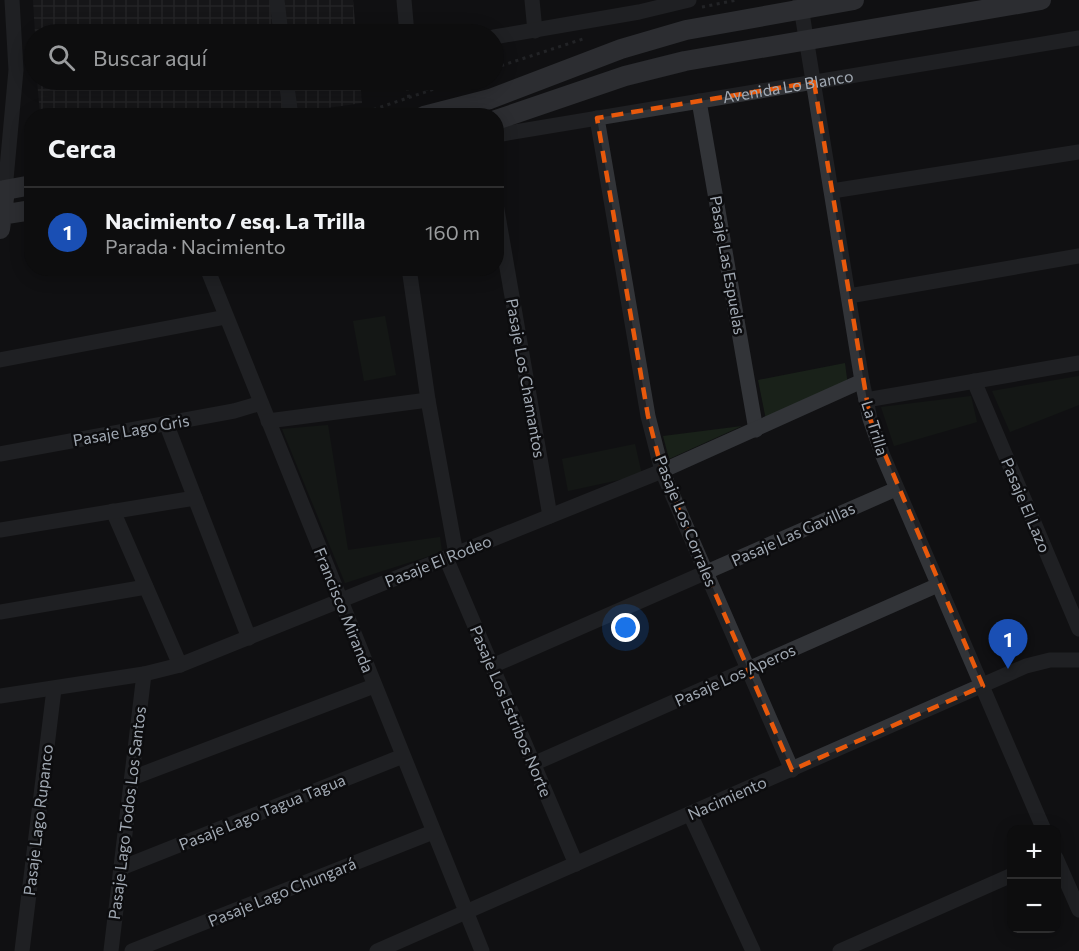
<!DOCTYPE html>
<html lang="es">
<head>
<meta charset="utf-8">
<style>
  :root { --surface:#0d0d0e; --page:#1b1b1c; --text:#f1f3f6; --muted:#9a9c9e; --line:#2d2d2e; --accent:#7c3aed }
  body { margin:0; font-family:Commissioner,sans-serif; background:var(--page); color:var(--text) }
  .controls { position:absolute; right:18px; bottom:18px; display:grid; overflow:hidden; border-radius:12px; box-shadow:0 3px 15px #0003 }
  .controls button { width:54px; height:54px; display:grid; place-items:center; padding:0; border:0; border-bottom:2px solid var(--line); background:var(--surface); color:var(--text); font:30px sans-serif }
  .you { position:absolute; left:626px; top:628px; width:21px; height:21px; margin:-15px; border:4px solid #fff; border-radius:50%; background:#1a73e8; box-shadow:0 0 0 9px #1a73e833 }
  .badge { display:grid; place-items:center; width:39px; height:39px; border-radius:50%; background:var(--accent); color:#fff; font-size:20px; font-weight:700 }
  .pin { position:absolute; translate:-50% -50px; filter:drop-shadow(0 2px 3px #0008) }
  .pin::after { content:''; position:absolute; top:32px; width:21px; height:18px; background:inherit; clip-path:polygon(0 0,100% 0,50% 100%) }
  .list { margin:0; padding:0; list-style:none }
  h2 { display:flex; justify-content:space-between; align-items:center; height:78px; margin:0; padding:0 24px; font-size:26px }
  h2 small { font-size:20px; font-weight:400; color:var(--muted) }
  .list li { display:grid; grid-template-columns:39px 1fr auto; gap:18px; align-items:center; box-sizing:border-box; height:90px; padding:0 24px; border-top:2px solid var(--line) }
  .list b { display:block; font-size:22px; white-space:nowrap }
  .list p { margin:0; font-size:20px; white-space:nowrap; color:var(--muted) }
  .list em { font-size:20px; font-style:normal; color:var(--muted) }
  .icon { flex:none; width:33px; height:33px; fill:none; stroke:currentColor; stroke-width:2; stroke-linecap:round; stroke-linejoin:round }
  .map { position:relative; flex:none; width:1079px; height:951px; overflow:hidden }
  .search { position:absolute; background:var(--surface); box-shadow:0 3px 15px #0003; left:24px; top:24px; width:480px; height:66px; display:flex; align-items:center; gap:15px; box-sizing:border-box; padding:0 21px; border-radius:33px; color:var(--muted); font-size:22px }
  .panel { position:absolute; background:var(--surface); box-shadow:0 3px 15px #0003; left:24px; top:108px; width:480px; height:168px; border-radius:24px }
  .map>svg:first-child { display:block }
  .industrial { fill:url(#industrial-grid) }
  .green { fill:#192119 }
  .lines { fill:none; stroke-linecap:round; stroke-linejoin:round }
  .path { stroke:#383b3f; stroke-width:3; stroke-dasharray:3 4.5; stroke-linecap:butt }
  .minor { stroke:#323438; stroke-width:15 }
  .major { stroke:#4e5157; stroke-width:20 }
  .marked { fill:none; stroke:#e8590c; stroke-width:4.5; stroke-dasharray:12 8; stroke-linejoin:round }
  .labels { text-anchor:middle; stroke-width:5; stroke-linejoin:round; paint-order:stroke }
  .street-label { font-size:16px; fill:#a2aab4; stroke:#0c0c0e }
</style>
</head>
<body>
<div class="map">
<svg width="1079" height="951" viewBox="0 0 1079 951">
  <defs>
    <pattern id="industrial-grid" width="8" height="8" patternUnits="userSpaceOnUse" patternTransform="scale(1.5)"><rect width="8" height="8" fill="#1d1d20"/><path d="M0 4h8M4 0v8" fill="none" stroke="#3b3b3e"/></pattern>
  </defs>
  <rect width="100%" height="100%" fill="#111113"/>
  <!-- industrial -->
  <path class="industrial" d="M33 0H353L356 34H35Z
    M37 80H360L362 103 273 116 40 115Z"/>
  <!-- green -->
  <path class="green" d="M385 316 396 375 364 381 353 321Z
    M845 363 848 386 766 420 758 380Z
    M1079 376V405L1010 432 992 391Z
    M971 396 977 422 894 446 881 407Z
    M328 425 348 550 440 537 442 552 345 583 282 429Z
    M742 426 669 459 663 436Z
    M635 444 642 475 568 491 562 459Z"/>
  <g class="lines">
    <!-- path -->
    <path class="path" d="M702 7 737 0
      M494 68 583 39
      M406 80 409 99
      M426 80 428 92
      M344 116 366 112 461 80"/>
    <!-- minor -->
    <g class="minor">
      <path d="M277 0 281 34"/>
      <path d="M404 0 407 34"/>
      <path d="M532 0 535 31"/>
      <path d="M800 1 862 381 870 419 883 456 1044 830"/>
      <path d="M494 37 639 12 689 0"/>
      <path d="M286 80 291 116"/>
      <path d="M699 101 756 430"/>
      <path d="M597 118 648 416 662 471 792 770"/>
      <path id="s1" d="M496 135 1079 38"/>
      <path d="M5 190 16 70 12 0"/>
      <path d="M832 191 1079 152"/>
      <path d="M496 204 550 516"/>
      <path d="M207 268 482 951"/>
      <path d="M409 268 428 400 456 554"/>
      <path d="M849 296 1079 256"/>
      <path d="M0 360 226 317"/>
      <path d="M974 381 1079 629"/>
      <path d="M866 400 1079 363"/>
      <path d="M268 421 428 400"/>
      <path d="M166 423 249 638"/>
      <path d="M0 454 234 411 261 403"/>
      <path d="M113 511 180 665"/>
      <path d="M0 530 195 498"/>
      <path d="M446 558 576 864"/>
      <path d="M0 612 146 587"/>
      <path d="M492 666 896 489"/>
      <path d="M0 696 144 674 180 665 662 471 862 381"/>
      <path d="M533 764 938 585"/>
      <path d="M132 778 374 686"/>
      <path d="M690 814 753 951"/>
      <path d="M1056 858 1079 910"/>
      <path d="M121 868 403 756"/>
      <path d="M22 951 54 689"/>
      <path d="M111 951 144 674"/>
      <path d="M132 951 433 832"/>
      <path d="M377 951 1026 666 1050 660H1079"/>
      <path d="M840 951 1012 875"/>
    </g>
    <!-- major -->
    <path class="major" d="M424 116 490 99 621 49 686 30 854 0
      M496 120 625 76 685 61 1041 0
      M0 191 32 185
      M0 215 32 210
      M0 229 5 190"/>
  </g>
  <!-- marked area -->
  <path d="M0 0H1079V951H0ZM814 82 870 419 983 686 792 770 662 471 648 416 597 118Z" fill="#111113" fill-opacity=".55" fill-rule="evenodd"/>
  <path class="marked" d="M814 82 870 419 983 686 792 770 662 471 648 416 597 118Z"/>
  <g class="labels">
    <!-- street labels -->
    <g class="street-label">
      <text dy="6" stroke="none"><textPath href="#s1" startOffset="296">Avenida Lo Blanco</textPath></text>
      <text transform="translate(728 265) rotate(80)" y="6">Pasaje Las Espuelas</text>
      <text transform="translate(526 378) rotate(80)" y="6">Pasaje Los Chamantos</text>
      <text transform="translate(875 428) rotate(73)" y="6">La Trilla</text>
      <text transform="translate(131 430) rotate(-10)" y="6">Pasaje Lago Gris</text>
      <text transform="translate(1026 505) rotate(67)" y="6">Pasaje El Lazo</text>
      <text transform="translate(686 521) rotate(68)" y="6">Pasaje Los Corrales</text>
      <text transform="translate(793 534) rotate(-24)" y="6">Pasaje Las Gavillas</text>
      <text transform="translate(438 561) rotate(-22)" y="6">Pasaje El Rodeo</text>
      <text transform="translate(344 610) rotate(68)" y="6">Francisco Miranda</text>
      <text transform="translate(735 675) rotate(-24)" y="6">Pasaje Los Aperos</text>
      <text transform="translate(511 711) rotate(67)" y="6">Pasaje Los Estribos Norte</text>
      <text transform="translate(727 798) rotate(-24)" y="6">Nacimiento</text>
      <text transform="translate(262 812) rotate(-22)" y="6">Pasaje Lago Tagua Tagua</text>
      <text transform="translate(127 813) rotate(-83)" y="6">Pasaje Lago Todos Los Santos</text>
      <text transform="translate(38 820) rotate(-83)" y="6">Pasaje Lago Rupanco</text>
      <text transform="translate(282 892) rotate(-22)" y="6">Pasaje Lago Chungará</text>
    </g>
  </g>
</svg>
<div class="controls">
<button>+</button>
<button>−</button>
</div>
<div class="you"></div>
<div class="pin badge" style="left:1008px;top:669px;background:#1a4fb4">1</div>
<div class="search"><svg class="icon" aria-label="search" viewBox="0 0 24 24"><circle cx="10" cy="10" r="6"/><path d="M15 15l6 6"/></svg>Buscar aquí</div>
<section class="panel">
<h2>Cerca<small></small></h2>
<ul class="list">
<li><span class="badge" style="background:#1a4fb4">1</span><div><b>Nacimiento / esq. La Trilla</b><p>Parada · Nacimiento</p></div><em>160 m</em></li>
</ul>
</section>
</div>
</body>
</html>
